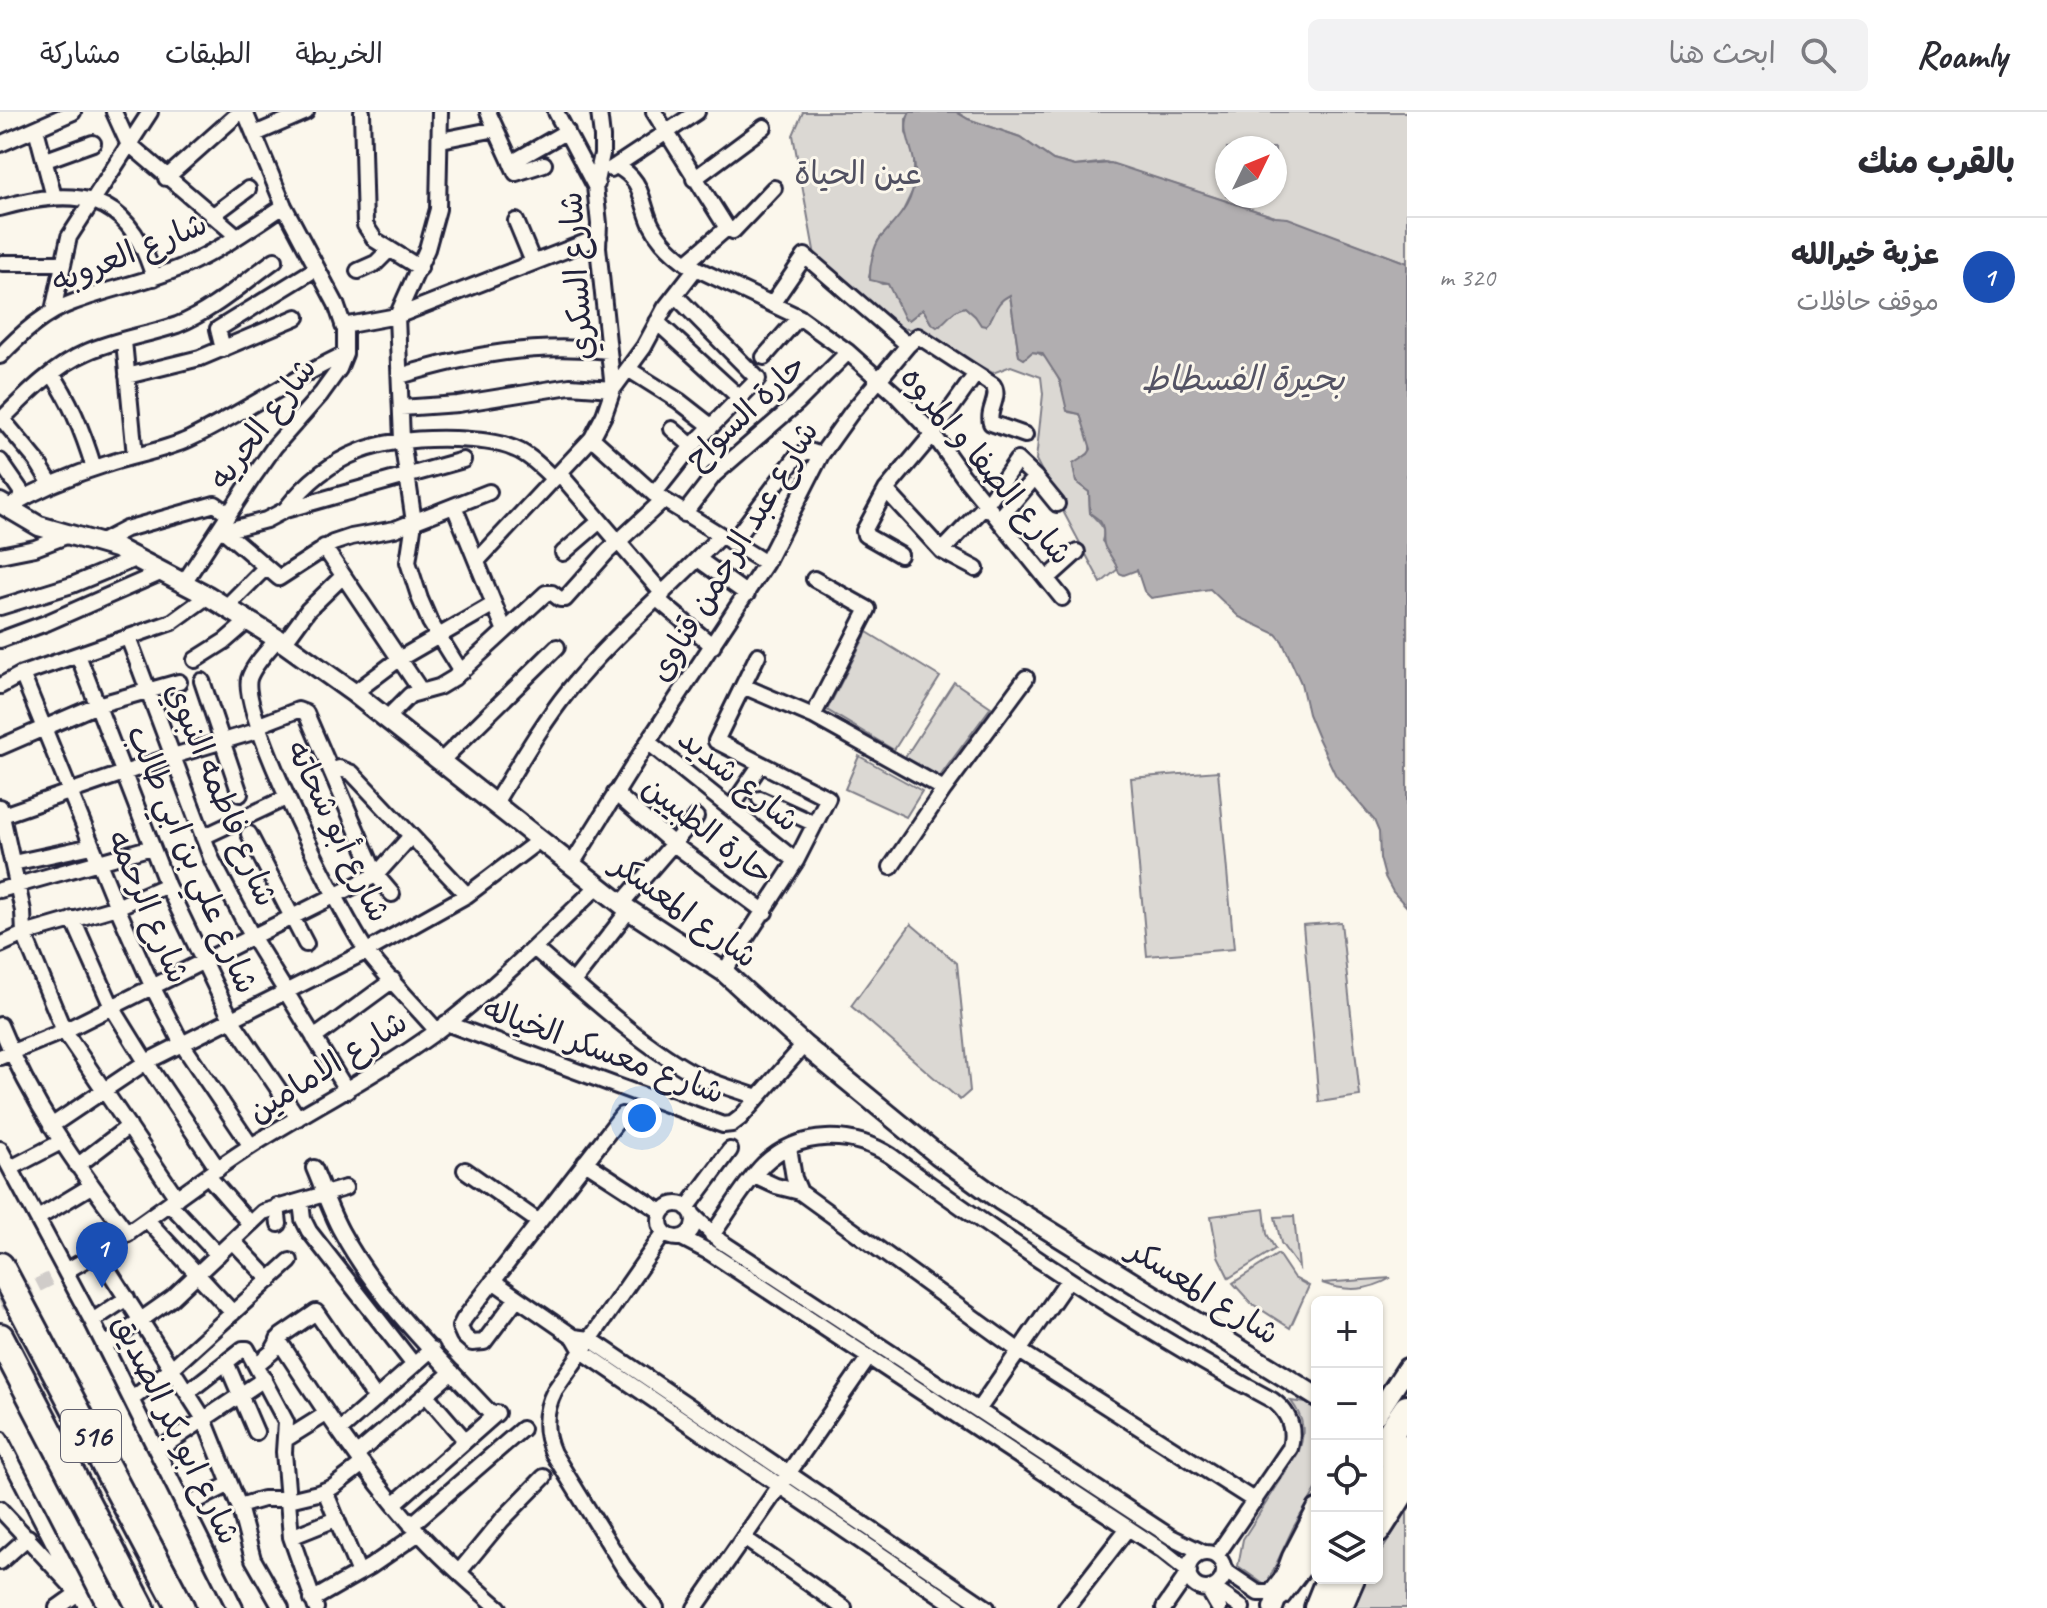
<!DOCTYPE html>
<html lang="ar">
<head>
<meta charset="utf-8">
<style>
  :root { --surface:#fff; --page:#f2f2f3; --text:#2b2b33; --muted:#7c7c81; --line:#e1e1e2; --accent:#2563eb }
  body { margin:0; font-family:Caveat,"Playpen Sans Arabic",sans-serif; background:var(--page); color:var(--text); direction:rtl }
  .controls { position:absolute; right:24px; bottom:24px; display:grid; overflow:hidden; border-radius:12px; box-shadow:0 2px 6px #0004 }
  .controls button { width:72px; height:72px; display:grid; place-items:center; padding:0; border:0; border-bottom:2px solid var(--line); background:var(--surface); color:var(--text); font:40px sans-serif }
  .compass { position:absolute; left:1215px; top:24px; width:72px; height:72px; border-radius:50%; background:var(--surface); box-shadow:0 2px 6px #0004; rotate:47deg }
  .you { position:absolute; left:642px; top:1006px; width:28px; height:28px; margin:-20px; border:6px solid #fff; border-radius:50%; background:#1a73e8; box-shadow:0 0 0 12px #1a73e833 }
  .badge { display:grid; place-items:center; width:52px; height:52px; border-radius:50%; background:var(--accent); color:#fff; font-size:26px; font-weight:700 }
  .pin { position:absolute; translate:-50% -66px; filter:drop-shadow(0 2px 4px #0008) }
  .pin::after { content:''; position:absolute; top:42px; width:28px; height:24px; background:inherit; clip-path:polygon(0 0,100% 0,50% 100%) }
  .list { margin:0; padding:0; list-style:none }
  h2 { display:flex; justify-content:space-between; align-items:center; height:104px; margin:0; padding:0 32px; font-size:34px }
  h2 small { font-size:26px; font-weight:400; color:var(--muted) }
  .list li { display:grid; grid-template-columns:52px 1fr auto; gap:24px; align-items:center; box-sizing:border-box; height:120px; padding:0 32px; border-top:2px solid var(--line) }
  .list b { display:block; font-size:30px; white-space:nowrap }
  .list p { margin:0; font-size:26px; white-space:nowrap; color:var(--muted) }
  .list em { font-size:26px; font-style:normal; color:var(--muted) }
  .icon { flex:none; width:44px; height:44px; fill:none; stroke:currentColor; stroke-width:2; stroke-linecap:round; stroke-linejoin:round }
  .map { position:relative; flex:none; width:1407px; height:1496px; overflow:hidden; direction:ltr }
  header { display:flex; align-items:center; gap:48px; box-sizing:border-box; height:112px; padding:0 40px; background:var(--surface); border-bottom:2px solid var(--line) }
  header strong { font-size:38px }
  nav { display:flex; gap:44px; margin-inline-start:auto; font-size:28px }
  .search { width:560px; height:72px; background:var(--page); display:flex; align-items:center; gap:20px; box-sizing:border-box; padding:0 28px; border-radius:12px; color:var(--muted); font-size:30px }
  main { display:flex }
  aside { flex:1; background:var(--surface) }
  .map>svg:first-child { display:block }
  .green { fill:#dbd8d3; stroke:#7e7d87; stroke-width:2; fill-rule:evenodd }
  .water { fill:#b1aeb0; stroke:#787681; stroke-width:2 }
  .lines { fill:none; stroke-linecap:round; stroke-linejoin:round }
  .minor-tunnel { stroke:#d0ccc9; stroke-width:14; stroke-dasharray:14 7; stroke-linecap:butt }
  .minor-casing { stroke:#22223b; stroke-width:20 }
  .tertiary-casing { stroke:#22223b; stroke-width:24 }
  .motorway-casing { stroke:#22223b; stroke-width:32 }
  .minor { stroke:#fbf7ec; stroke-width:14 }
  .tertiary { stroke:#fbf7ec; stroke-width:18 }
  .motorway { stroke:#fbf7ec; stroke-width:26 }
  .labels { text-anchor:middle; stroke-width:6; stroke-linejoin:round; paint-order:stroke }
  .shield { fill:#fbf7ec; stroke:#636270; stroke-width:2 }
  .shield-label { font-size:30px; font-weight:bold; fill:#22223b }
  .park-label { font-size:32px; fill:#505061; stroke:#fbf7ec }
  .street-label { font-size:32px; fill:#22223b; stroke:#fbf7ec }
  .water-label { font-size:34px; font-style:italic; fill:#545364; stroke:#fbf7ec }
</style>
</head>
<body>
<header>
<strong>Roamly</strong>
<div class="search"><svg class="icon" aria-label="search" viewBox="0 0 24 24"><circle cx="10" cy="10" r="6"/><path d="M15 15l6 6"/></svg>ابحث هنا</div>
<nav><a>الخريطة</a><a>الطبقات</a><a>مشاركة</a></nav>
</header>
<main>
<aside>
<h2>بالقرب منك<small></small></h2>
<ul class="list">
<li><span class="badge" style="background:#1a4fb4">1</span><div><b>عزبة خيرالله</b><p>موقف حافلات</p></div><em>320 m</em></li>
</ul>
</aside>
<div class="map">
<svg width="1407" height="1496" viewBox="0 0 1407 1496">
  <rect width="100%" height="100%" fill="#fbf7ec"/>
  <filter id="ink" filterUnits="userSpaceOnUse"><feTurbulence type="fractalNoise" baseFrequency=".0125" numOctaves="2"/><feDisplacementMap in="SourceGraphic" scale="16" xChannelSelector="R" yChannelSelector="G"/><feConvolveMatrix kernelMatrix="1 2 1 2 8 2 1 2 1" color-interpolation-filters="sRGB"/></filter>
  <g filter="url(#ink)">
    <!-- green -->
    <path class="green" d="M803 0H910L906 7V20L914 39V76L900 105 878 129 869 165 882 172H888L909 208 923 197 931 211 940 214 952 199 965 195 985 213 990 209 996 193 1007 183H1010L1019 244 1024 247 1032 240C1056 241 1063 281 1069 300L1080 302 1090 330V340L1073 354 1076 370 1089 380 1090 401C1098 411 1107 413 1102 429L1115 445 1118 457 1101 471 1036 348 1043 282 1041 265 1011 254 993 261 917 218 892 215 815 144 793 23Z
      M956 0H1407V151L1288 107 1275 105 1106 50 1075 54 1053 48 1020 25 968 7ZM1227 36H1275V84H1227Z
      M867 520 940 565 894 638 827 598Z
      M954 570 991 595 938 667 904 647Z
      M859 644 922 679 906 705 845 677Z
      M1218 659 1234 837 1147 844 1131 666Z
      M1341 810 1360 984 1319 990 1303 813Z
      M911 812 957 851 970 979 960 988 851 894Z
      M1264 1097 1267 1122 1275 1137 1229 1166 1218 1144 1211 1104Z
      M1294 1104 1299 1156 1281 1131 1275 1105Z
      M1278 1142 1294 1166 1309 1174 1290 1216 1251 1191 1233 1171Z
      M1391 1166C1368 1179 1347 1180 1322 1171Z
      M1291 1289 1306 1291 1317 1298V1376L1293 1416 1266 1474 1238 1454 1243 1427 1298 1341C1306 1321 1304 1306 1291 1289Z
      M1407 1399V1496H1348L1365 1466H1377V1446Z"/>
    <!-- water -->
    <path class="water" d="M910 0H956L968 7 1020 25 1053 48 1075 54 1111 51 1275 105 1288 106 1407 151V795L1393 780 1385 765 1380 746 1379 720 1374 708 1336 664 1318 626 1308 602 1301 571 1282 529 1276 522 1239 505 1210 477 1151 486 1144 479 1137 458 1124 463 1119 461C1115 448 1112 447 1106 437 1100 428 1107 418 1100 409 1098 406 1093 404 1090 401L1089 380 1076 370 1073 352 1088 342 1091 337 1080 302 1067 299 1060 269 1042 241 1032 240 1024 247 1019 244 1010 183C992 192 997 204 985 214L981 213 975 204 965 195C951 198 949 208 937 215L931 211 923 197 909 208 905 207 888 172 870 168C869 157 873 134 881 125 900 104 914 92 915 60 916 39 899 19 910 0Z"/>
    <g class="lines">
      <!-- minor-tunnel -->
      <path class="minor-tunnel" d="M0 1192 66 1159"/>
      <defs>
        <path id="minor" d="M114 0 128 31 237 124
          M362 0 365 113 375 128 420 156
          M440 0 438 97 427 137 397 204 402 328 414 410 408 450 420 487 430 510 461 560
          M488 0 516 61 544 52
          M556 0 595 74 597 72
          M654 0 727 116
          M36 17 54 85
          M255 22 306 0
          M441 28 496 17
          M0 32 73 0
          M46 48 93 31
          M511 51 567 19
          M616 54C643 67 640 87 651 112 660 130 674 143 691 154L799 205 848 240 894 281 933 322 963 364 1062 486
          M611 57 697 0
          M166 66 240 0
          M694 67 764 15
          M0 96C78 74 129 80 154 166
          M212 104 248 77
          M516 109 533 150
          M2 151H62
          M686 151 727 116 733 119 774 76
          M358 159 376 151 389 138
          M772 192 805 144 908 233
          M53 199 69 125 150 0
          M657 210 740 286
          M343 214 397 204 599 125
          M124 229 135 344
          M223 237 218 217 317 156
          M0 244C21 222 45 200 74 190 110 176 148 170 184 154 220 138 252 115 284 94
          M764 245 799 205
          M628 257 679 289 711 314
          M52 262C72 291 84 323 94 356
          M127 264 200 246 297 205
          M400 264C469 243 537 230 609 239
          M401 296 458 292 570 274 613 277 598 135 599 112 595 74 602 42V25L599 0
          M2 307 37 349 51 372
          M0 309C26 283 54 254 87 240 116 227 148 223 177 213 213 199 244 170 275 148
          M672 317 692 334
          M592 326 654 382 766 451
          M0 349 25 385
          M559 361 663 482
          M886 378 942 439 976 457
          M654 382 692 334 758 267 675 183
          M454 394 505 519
          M6 396C38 377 71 363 107 352 134 343 163 339 189 327 243 301 291 267 345 242
          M285 398C331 338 382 325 454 327 474 328 497 329 515 337 530 343 542 356 554 367
          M684 402 714 363 797 291 848 240
          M999 407 1035 365
          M224 419 279 466 333 431 351 425 395 417 489 380
          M220 420 266 408 285 398 463 348
          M101 430 126 417 215 392 229 402
          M732 431 797 344 809 339 821 343
          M324 435 421 579
          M942 439 986 393 1017 348 1035 365 1057 392
          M563 441 600 409
          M0 443 35 436 69 423
          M900 443 865 423 864 419 886 378 933 322 975 263
          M698 447 747 482
          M477 449 592 326 604 303 613 277 644 235 665 196 696 156
          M1047 467 1077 440
          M183 472 251 368 275 334 321 282 339 257 345 242V218L336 192 284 94 245 0
          M657 487 713 534
          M0 495 72 473 135 447
          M226 495 265 456
          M128 525 212 748 253 826 347 979
          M277 527C268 539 253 553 249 567 240 602 343 807 368 841 389 868 415 893 437 919
          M0 528 46 511 160 461
          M284 531 308 498 343 464
          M78 543 167 773 231 907 298 1006
          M195 548 225 529 248 509
          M22 562 117 795 153 876 182 932 251 1034
          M202 569 240 682
          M0 574 22 562 172 510 208 484
          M743 574 813 604 944 677
          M354 581 399 547 494 492
          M813 604 868 497 814 467
          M386 607 410 583 439 575 454 566 546 481H552L560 487H565L607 440 663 388
          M259 613 298 598 306 601 376 763 392 782
          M648 630 796 749
          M0 635 97 593 179 570
          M440 650 557 535
          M331 659 339 656 352 661 467 783
          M615 681 672 731 765 800
          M760 687 815 712
          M495 691C519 652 541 613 569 578 614 522 671 476 720 424
          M0 695 23 799 24 822 64 919 177 1086
          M731 696 761 652
          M0 704 173 644 260 618
          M249 722 306 832
          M203 725 286 686
          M13 751 92 734
          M572 752 648 630 766 451 821 343 851 301 908 233 918 224 993 273C1001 285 987 298 991 311L1025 323
          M891 755 944 677 1026 566
          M0 778 152 735
          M621 792 696 705
          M73 807 112 895 146 950 218 1057
          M0 833 24 822 117 795 167 773
          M534 836C581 877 644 936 699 964 718 973 738 978 757 985
          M724 860 796 749 828 686 716 629 758 543
          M573 870 629 798
          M446 911 723 1013 732 1012 740 1006 804 933
          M0 913C31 991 77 1055 128 1122
          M314 926 393 868
          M0 945 64 919 376 763 411 724
          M51 1014 146 950 367 839 467 783 541 727
          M789 1035 794 1066 800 1080
          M0 1037 92 1209 235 1496
          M585 1050 662 1100
          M77 1054 129 1014
          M11 1056 61 1030
          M314 1056C323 1077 330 1099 341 1119 378 1188 440 1247 493 1304
          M465 1058 539 1110
          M208 1064 250 1112
          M754 1064 776 1074 800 1080 1018 1238 1255 1389
          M301 1090 303 1107 309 1119 414 1253
          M660 1109a17 17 0 1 1 34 0a17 17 0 1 1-34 0Z
          M170 1092 218 1143
          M277 1094 279 1112
          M687 1096 730 1038
          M694 1104 720 1129 1171 1425 1204 1441
          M38 1106 91 1074
          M147 1108 233 1201
          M712 1123C729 1100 744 1072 764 1052 800 1018 852 1019 891 1044 1013 1134 1139 1217 1272 1288 1289 1300 1295 1316 1290 1336L1216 1444
          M682 1126 709 1140 1163 1439 1188 1459
          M233 1129 270 1168
          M98 1142 204 1307 239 1394 253 1447 281 1496
          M66 1159C132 1123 188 1074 251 1034 313 995 378 962 437 919 495 876 547 823 599 773
          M493 1169 574 1225 582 1239 959 1496
          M517 1186 484 1230 472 1231 464 1224 460 1215 464 1207 622 1003
          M92 1209 127 1186
          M574 1225 590 1227 987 1496
          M278 1227C319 1290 360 1354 410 1411 437 1442 468 1469 499 1496
          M104 1234 172 1186 263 1100 345 1076
          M226 1250 256 1320
          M256 1253 272 1240 281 1224 316 1200 376 1287
          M188 1280 243 1237H247L286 1310 284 1340 291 1425 316 1496
          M426 1283 465 1328
          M132 1287 172 1256 290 1149
          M978 1298 1068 1168
          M339 1319 432 1237
          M0 1327 87 1496
          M286 1327 326 1302
          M158 1338 264 1267
          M356 1343 452 1260
          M325 1379 359 1461
          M394 1392 497 1301
          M239 1394 263 1387H293L318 1381 333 1375 363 1352
          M184 1395 230 1372
          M0 1397 78 1481 57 1496
          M411 1413 522 1317
          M291 1425 336 1407
          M744 1426 844 1496
          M1188 1459a18 18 0 1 1 36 0a18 18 0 1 1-36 0Z
          M0 1450 28 1425
          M1224 1458 1258 1481H1278
          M459 1460 502 1408 544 1365
          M1213 1476 1242 1496
          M1208 1477 1219 1496
          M312 1488 371 1454 419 1421
          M656 1496 623 1454 553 1341C543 1319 544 1299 555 1278L664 1121
          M695 1496 869 1245
          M1066 1496 1128 1416
          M1164 1496 1189 1460"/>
        <path id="tertiary" d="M0 391 39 414 116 436 208 484 284 531 354 581 629 798 724 860 804 933 938 1043 1000 1088 1317 1285
          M1377 1302 1407 1256
          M1273 1496 1292 1445 1317 1397"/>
        <path id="motorway" d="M0 1154 181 1496
          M0 1225 141 1496
          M1377 1341 1407 1297
          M1377 1385 1407 1337
          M1377 1418 1407 1371
          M1278 1481 1317 1429
          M1318 1496 1330 1466
          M1338 1496 1351 1466"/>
      </defs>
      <!-- minor casing -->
      <use href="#minor" class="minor-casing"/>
      <!-- tertiary casing -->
      <use href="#tertiary" class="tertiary-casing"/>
      <!-- motorway casing -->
      <use href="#motorway" class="motorway-casing"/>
      <!-- minor -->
      <use href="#minor" class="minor"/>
      <!-- tertiary -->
      <use href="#tertiary" class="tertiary"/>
      <!-- motorway -->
      <use href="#motorway" class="motorway"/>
    </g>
  </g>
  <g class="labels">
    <!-- shield labels -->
    <rect class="shield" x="61" y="1298" width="60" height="52" rx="6"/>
    <g class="shield-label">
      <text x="91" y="1334">516</text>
    </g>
    <!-- park labels -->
    <g class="park-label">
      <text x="858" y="72">عين الحياة</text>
    </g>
    <!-- street labels -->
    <g class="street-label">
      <text transform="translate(129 140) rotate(-22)" y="11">شارع العروبه</text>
      <text transform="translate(576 164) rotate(-94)" y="11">شارع السكري</text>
      <text transform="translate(745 299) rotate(-43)" y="11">حارة السواح</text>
      <text transform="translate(262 311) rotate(-53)" y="11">شارع الحريه</text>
      <text transform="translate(987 353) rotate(50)" y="11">شارع الصفا و المروه</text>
      <text transform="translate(733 439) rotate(-59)" y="11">شارع عبد الرحمن قناوى</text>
      <text transform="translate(739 667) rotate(39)" y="11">شارع شديد</text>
      <text transform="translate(222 682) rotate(67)" y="11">شارع فاطمه النبوي</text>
      <text transform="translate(708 718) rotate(38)" y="11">حارة الطبيين</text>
      <text transform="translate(339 719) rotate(64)" y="11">شارع أبو شحاته</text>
      <text transform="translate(193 747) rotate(67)" y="11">شارع علي بن ابي طالب</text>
      <text transform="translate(149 794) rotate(67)" y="11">شارع الرحمه</text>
      <text transform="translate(685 798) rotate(36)" y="11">شارع المعسكر</text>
      <text transform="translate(604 938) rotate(20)" y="11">شارع معسكر الخياله</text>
      <text transform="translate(327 954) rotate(-32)" y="11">شارع الامامين</text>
      <text transform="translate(1204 1179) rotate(32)" y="11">شارع المعسكر</text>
      <text transform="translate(177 1317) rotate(64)" y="11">شارع ابو بكر الصديق</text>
    </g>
    <!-- water labels -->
    <g class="water-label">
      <text x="1243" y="278">بحيرة الفسطاط</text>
    </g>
  </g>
</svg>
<div class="controls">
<button>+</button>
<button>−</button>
<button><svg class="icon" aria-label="locate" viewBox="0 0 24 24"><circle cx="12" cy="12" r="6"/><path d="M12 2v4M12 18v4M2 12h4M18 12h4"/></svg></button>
<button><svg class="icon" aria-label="layers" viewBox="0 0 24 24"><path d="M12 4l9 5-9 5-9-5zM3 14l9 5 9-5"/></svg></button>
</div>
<svg class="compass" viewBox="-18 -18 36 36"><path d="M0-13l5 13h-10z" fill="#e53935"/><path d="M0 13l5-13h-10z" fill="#7c7c81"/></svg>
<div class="you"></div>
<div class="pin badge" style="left:102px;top:1176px;background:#1a4fb4">1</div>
</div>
</main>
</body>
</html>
